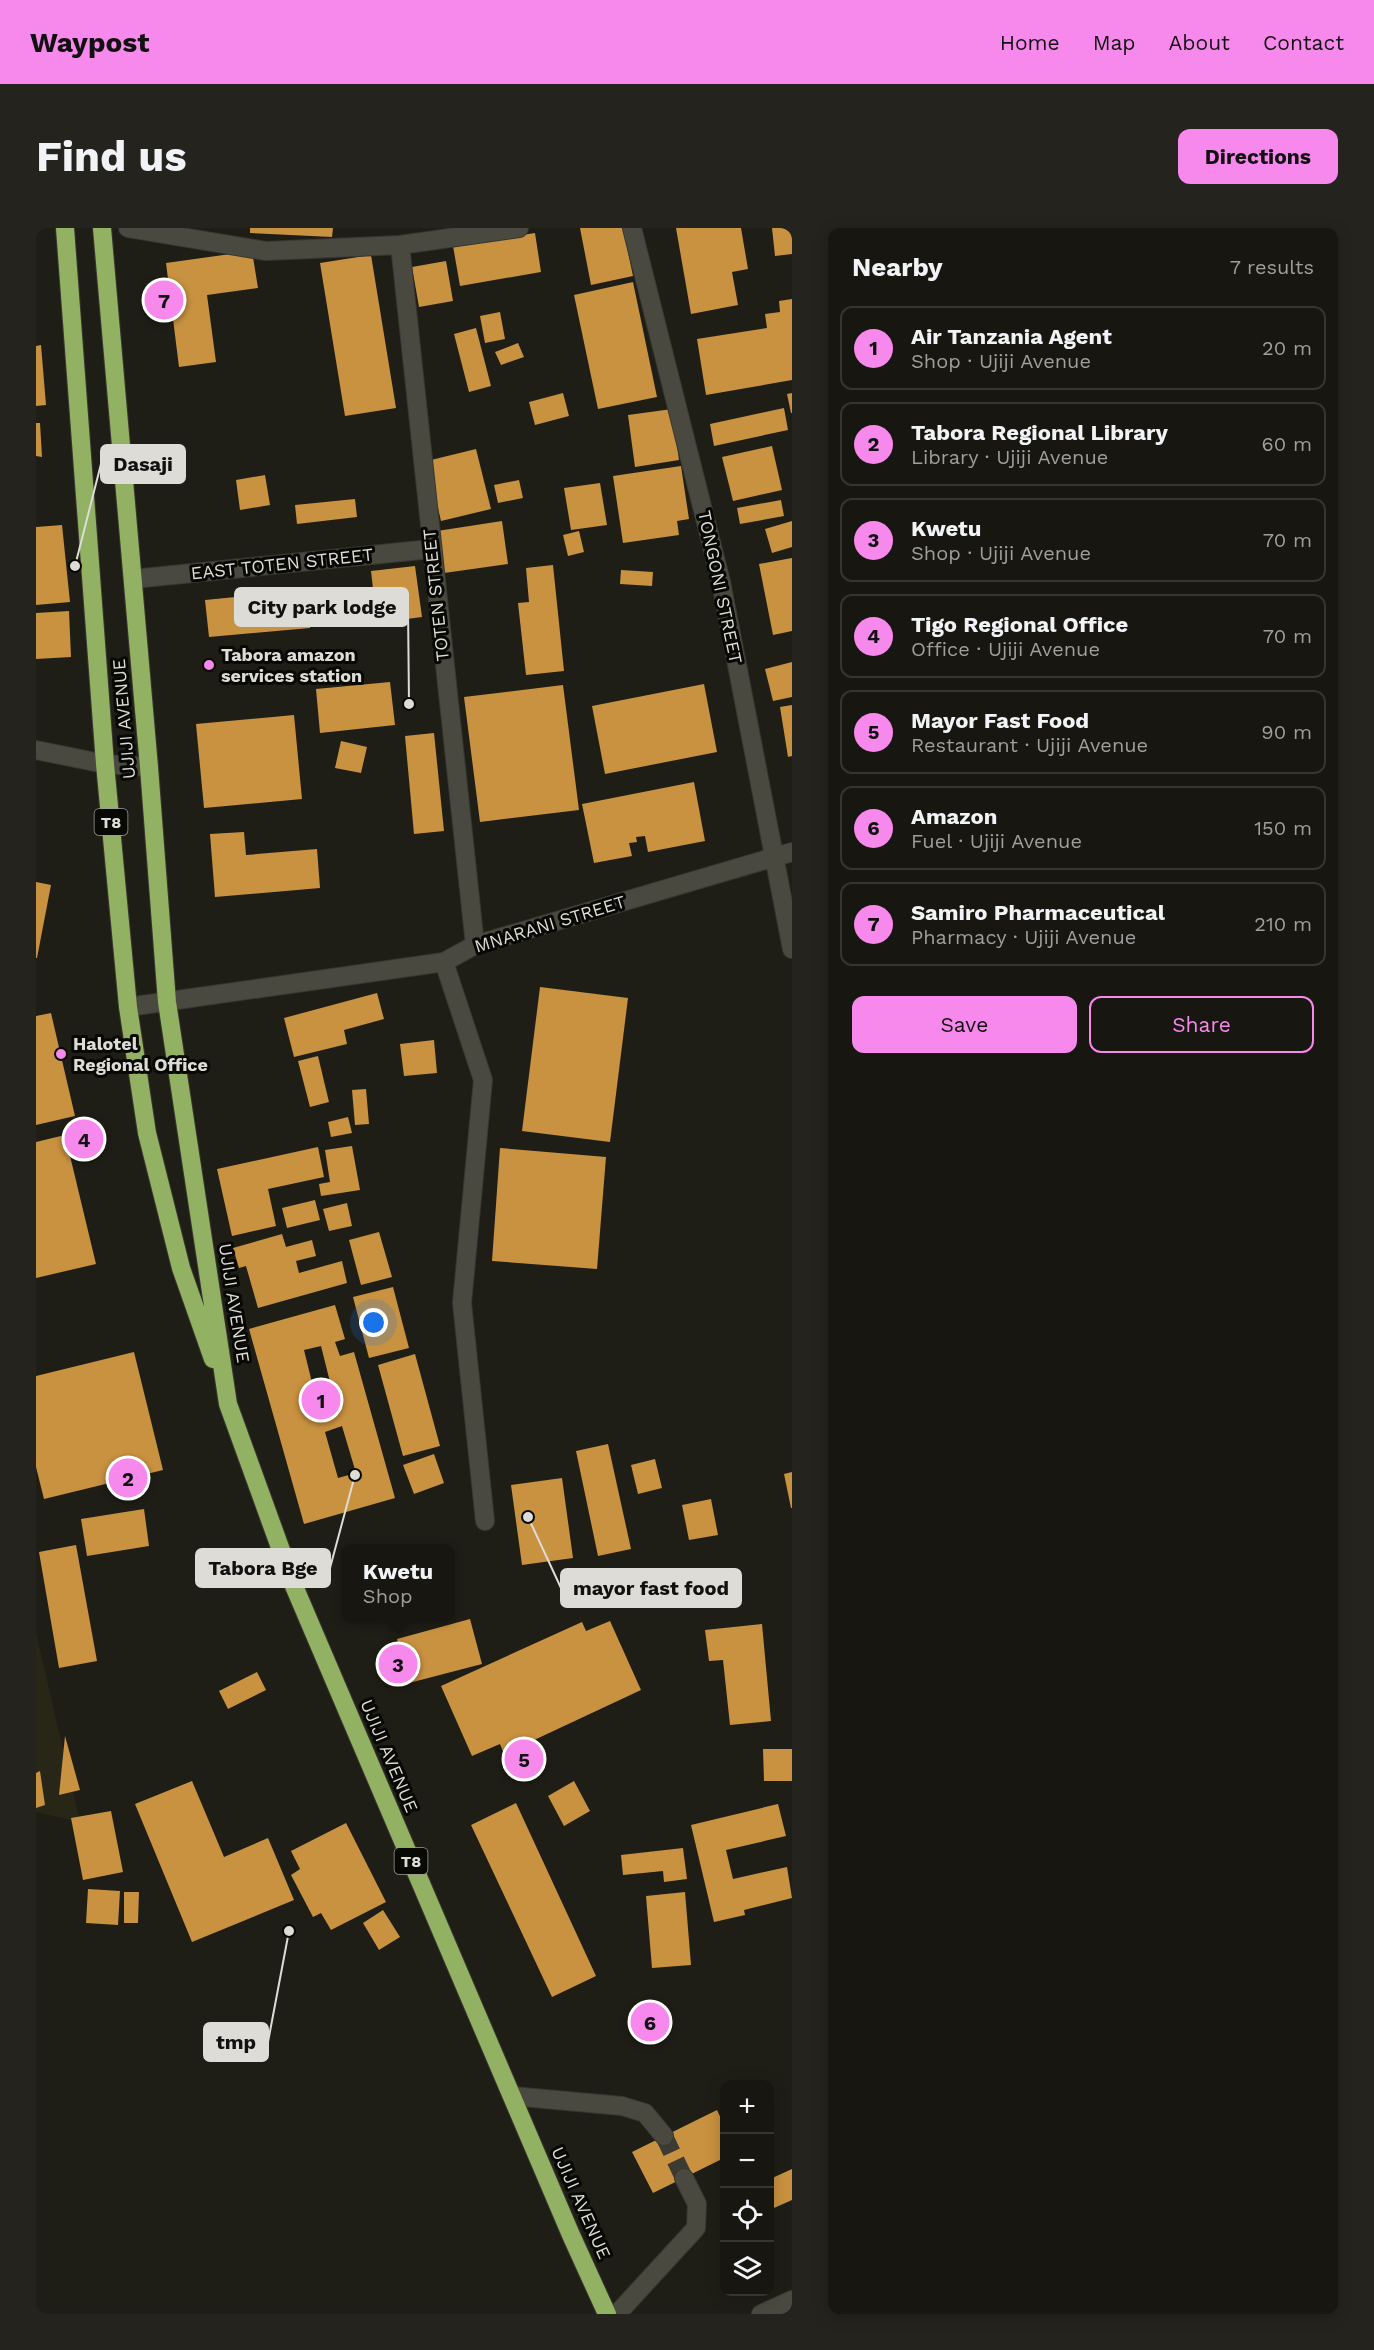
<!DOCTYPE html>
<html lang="en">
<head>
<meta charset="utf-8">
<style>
  :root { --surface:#171610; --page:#24231e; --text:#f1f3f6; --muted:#9e9f9f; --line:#363530; --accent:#f788ec }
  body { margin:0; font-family:"Work Sans",sans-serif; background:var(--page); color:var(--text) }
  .controls { position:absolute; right:18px; bottom:18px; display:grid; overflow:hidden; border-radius:12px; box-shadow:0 3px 15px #0003 }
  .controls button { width:54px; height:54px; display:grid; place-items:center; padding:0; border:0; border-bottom:2px solid var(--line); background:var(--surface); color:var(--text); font:30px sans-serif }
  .you { position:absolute; left:338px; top:1095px; width:21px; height:21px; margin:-15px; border:4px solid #fff; border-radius:50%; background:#1a73e8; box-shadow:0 0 0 9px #1a73e833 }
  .badge { display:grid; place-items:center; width:39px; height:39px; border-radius:50%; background:var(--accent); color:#111; font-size:20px; font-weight:700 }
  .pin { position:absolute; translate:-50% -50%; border:3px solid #fff; box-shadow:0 2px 6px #0006 }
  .popup { position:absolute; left:305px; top:1316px; width:114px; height:78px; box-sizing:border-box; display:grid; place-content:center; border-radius:12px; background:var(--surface); filter:drop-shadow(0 2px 4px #0005); font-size:20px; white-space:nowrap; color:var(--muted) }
  .popup b { font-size:22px; color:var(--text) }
  .popup::after { content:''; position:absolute; left:50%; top:100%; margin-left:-12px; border:12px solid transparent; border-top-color:var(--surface) }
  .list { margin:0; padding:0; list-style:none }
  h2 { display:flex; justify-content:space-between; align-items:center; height:78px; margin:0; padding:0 24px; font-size:26px }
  h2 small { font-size:20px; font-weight:400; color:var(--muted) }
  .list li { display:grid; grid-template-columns:39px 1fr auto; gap:18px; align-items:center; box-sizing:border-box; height:84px; margin:0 12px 12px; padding:0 12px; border:2px solid var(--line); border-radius:12px }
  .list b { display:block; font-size:22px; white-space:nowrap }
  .list p { margin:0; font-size:20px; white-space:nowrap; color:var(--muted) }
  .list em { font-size:20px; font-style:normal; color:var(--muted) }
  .actions { display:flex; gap:12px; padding:18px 24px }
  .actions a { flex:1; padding:14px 0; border:2px solid var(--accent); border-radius:12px; text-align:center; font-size:21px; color:var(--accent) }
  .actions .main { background:var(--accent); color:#111 }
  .icon { flex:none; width:33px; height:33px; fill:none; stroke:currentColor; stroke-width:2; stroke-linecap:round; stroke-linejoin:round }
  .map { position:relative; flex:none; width:756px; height:2086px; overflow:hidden; border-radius:12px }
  header { display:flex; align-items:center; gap:36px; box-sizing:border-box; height:84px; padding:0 30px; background:var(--accent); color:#111 }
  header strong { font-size:28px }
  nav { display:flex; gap:33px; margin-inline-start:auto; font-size:21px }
  .intro { display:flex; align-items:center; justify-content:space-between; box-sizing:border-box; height:144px; padding:0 36px }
  h1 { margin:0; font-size:42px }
  .button { padding:15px 27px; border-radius:12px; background:var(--accent); color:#111; font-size:21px; font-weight:700 }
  main { display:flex; gap:36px; padding:0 36px }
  aside { flex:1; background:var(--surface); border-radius:12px; box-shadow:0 3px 15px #0003 }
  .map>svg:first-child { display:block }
  .built { fill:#282617 }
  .building { fill:#c99240; fill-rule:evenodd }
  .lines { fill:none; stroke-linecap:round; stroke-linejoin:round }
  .minor-tunnel { stroke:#3c3a33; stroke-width:18; stroke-dasharray:18 9; stroke-linecap:butt }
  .minor-casing { stroke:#383732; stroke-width:20 }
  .highway-casing { stroke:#383732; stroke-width:20 }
  .minor { stroke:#4a4940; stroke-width:18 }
  .highway { stroke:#93b162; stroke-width:18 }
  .poi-dot { fill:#f788ec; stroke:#080805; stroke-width:2 }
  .labels { text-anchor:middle; stroke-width:6; stroke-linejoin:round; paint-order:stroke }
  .shield { fill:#080805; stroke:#9d9c98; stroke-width:1.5 }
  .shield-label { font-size:16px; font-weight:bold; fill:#dddcd7 }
  .street-label { font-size:18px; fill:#dddcd7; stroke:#080805 }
  .poi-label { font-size:18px; font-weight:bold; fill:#dddcd7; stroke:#080805; text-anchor:start }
  .leader { fill:none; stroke:#dddcd7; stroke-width:2 }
  .callout-dot { fill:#dddcd7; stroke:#080805; stroke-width:2 }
  .callout { fill:#dddcd7; stroke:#dddcd7; stroke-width:2 }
  .callout-label { font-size:20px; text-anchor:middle; font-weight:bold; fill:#111 }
</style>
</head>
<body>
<header>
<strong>Waypost</strong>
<nav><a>Home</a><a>Map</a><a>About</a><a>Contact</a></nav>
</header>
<div class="intro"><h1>Find us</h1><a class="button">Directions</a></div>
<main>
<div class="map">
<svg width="756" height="2086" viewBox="0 0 756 2086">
  <rect width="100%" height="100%" fill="#1f1e16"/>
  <!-- built -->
  <path class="built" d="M0 1405 44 1594 0 1584Z"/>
  <!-- building -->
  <path class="building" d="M214 0H297L296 9 214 5Z
    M544 0H587L597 48 555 57Z
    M640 0H705L712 41 696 44 702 77 655 86Z
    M736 0H756V26L739 28Z
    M499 5 505 44 424 58 417 18Z
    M216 23 222 60 171 67 180 134 143 139 130 35Z
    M335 27 360 180 309 188 284 35Z
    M410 33 417 73 383 79 376 39Z
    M597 54 621 169 562 181 538 67Z
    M756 71V152L670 167 661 111 731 100 729 86 744 84 743 73Z
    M464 84 469 111 449 115 444 88Z
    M440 100 455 158 433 164 418 106Z
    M482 115 488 129 465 137 459 124Z
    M5 117 10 177 0 178V118Z
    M527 165 533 188 499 197 493 174Z
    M756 165V185H755L751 166Z
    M748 180 752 202 678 218 674 196Z
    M636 181 643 232 599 239 592 187Z
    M0 195H4L6 229 0 228Z
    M736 218 746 262 697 273 686 229Z
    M440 221 455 281 405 293 391 233Z
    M645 238 653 291 641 293 643 307 587 315 577 248Z
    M229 247 234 277 204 282 200 252Z
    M483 252 487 270 462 275 458 257Z
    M564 255 571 297 535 302 528 260Z
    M319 271 321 289 261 296 259 277Z
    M745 272 748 288 704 296 701 280Z
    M466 293 472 336 408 345 401 303Z
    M756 293V319L736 325 729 301Z
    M26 297 34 374 0 377V299Z
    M543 303 548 324 532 328 527 307Z
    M756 330V403L737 407 723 336Z
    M517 337 528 443 490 447 482 375 493 374 490 340Z
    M379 338 386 389 341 395 335 343Z
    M585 342 617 344 616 358 584 356Z
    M271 362 274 400 173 409 169 372Z
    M33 383 35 429 0 431V385Z
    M756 434V469L737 473 729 441Z
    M354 454 359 497 284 505 280 461Z
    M668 456 681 524 569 546 556 478Z
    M527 457 543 582 444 594 428 469Z
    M756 477V528L752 529 744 479Z
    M258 487 266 571 168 580 160 496Z
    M398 505 408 603 378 606 369 508Z
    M305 513 331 519 325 545 299 540Z
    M658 554 669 613 612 624 609 608 600 609 601 614 593 615 596 628 558 635 546 576Z
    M208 604 210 627 281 621 284 660 179 669 174 606Z
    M0 654 15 657 1 730H0Z
    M504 759 592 770 574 914 486 903Z
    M341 765 348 791 308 802 311 816 258 829 248 790Z
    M15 785 39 888 0 897V788Z
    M398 812 401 845 368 848 364 816Z
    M282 828 293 874 274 879 262 833Z
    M330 861 333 896 319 897 316 862Z
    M312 889 316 905 295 909 292 894Z
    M29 907 60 1036 0 1050V914Z
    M316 918 324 962 285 968 283 956 294 954 289 922Z
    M282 919 288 949 232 961 240 998 196 1008 181 941Z
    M464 920 570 929 561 1041 456 1033Z
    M279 972 284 992 251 1000 246 980Z
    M311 975 316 998 293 1003 287 981Z
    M343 1004 356 1049 325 1057 313 1012Z
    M246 1006 250 1019 276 1012 280 1028 260 1033 263 1045 306 1033 311 1055 222 1080 210 1038 203 1040 197 1020Z
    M357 1059 373 1120 333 1130 317 1069Z
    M299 1077 309 1111 299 1114 304 1128 318 1124 359 1270 268 1296 213 1101ZM285 1118 298 1170 281 1175 268 1122ZM306 1198 320 1245 302 1250 289 1204Z
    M98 1124 127 1242 8 1271 0 1239V1148Z
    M379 1126 404 1218 367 1228 342 1137Z
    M572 1216 595 1321 562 1328 540 1223Z
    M398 1226 408 1255 378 1266 367 1237Z
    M619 1231 626 1260 602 1266 595 1237Z
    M756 1244V1280H755L748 1246Z
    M526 1250 537 1330 486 1337 475 1257Z
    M675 1271 682 1307 653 1312 646 1277Z
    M108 1281 113 1318 51 1328 45 1291Z
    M40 1317 61 1433 23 1440 3 1324Z
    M434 1391 446 1436 373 1455 361 1411Z
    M574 1393 605 1462 468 1526 464 1516 436 1528 405 1458 546 1394 550 1403Z
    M726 1396 735 1493 694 1497 687 1432 673 1433 669 1402Z
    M221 1444 230 1462 192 1481 183 1463Z
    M29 1508 44 1562 23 1567Z
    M727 1521H756V1553H728Z
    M4 1543 9 1577 0 1580V1545Z
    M156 1553 188 1629 232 1610 258 1672 156 1714 99 1576Z
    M538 1553 554 1583 528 1598 512 1568Z
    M480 1575 560 1748 516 1769 435 1597Z
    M742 1576 750 1608 690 1622 697 1651 751 1639 756 1670 708 1682 709 1687 678 1694 655 1597Z
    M75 1583 87 1644 47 1652 35 1590Z
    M310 1595 350 1674 295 1702 285 1685 277 1689 255 1647 264 1641 255 1623Z
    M647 1620 651 1651 628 1654 627 1643 587 1647 585 1627Z
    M52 1661 84 1663 82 1697 50 1695Z
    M88 1664H103L102 1695H88Z
    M649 1664 655 1737 616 1740 610 1668Z
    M347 1682 364 1709 343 1722 327 1695Z
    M681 1882 688 1897V1930L617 1965 596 1924Z
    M756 1941V1972L738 1980 734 1970V1951Z"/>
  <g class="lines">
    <!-- minor-tunnel -->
    <path class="minor-tunnel" d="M628 1908 648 1950"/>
    <defs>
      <path id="minor" d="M92 0 230 23 364 17 483 0
        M596 0 685 354 756 721
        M364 17 439 717
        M97 351 395 321
        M0 522 69 536 113 539
        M408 734 447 852 426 1075 449 1293
        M92 779 408 734 439 717 756 624
        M476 1868 586 1878 609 1885 628 1908
        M581 2086 660 2000 661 1976 648 1950
        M725 2086 756 2072"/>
      <path id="highway" d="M29 0 69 536 92 779 111 905 145 1040 177 1131
        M66 0 113 539 131 774 192 1176 258 1358 535 2007 571 2086"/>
    </defs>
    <!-- minor casing -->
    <use href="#minor" class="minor-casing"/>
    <!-- highway casing -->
    <use href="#highway" class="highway-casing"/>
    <!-- minor -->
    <use href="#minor" class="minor"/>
    <!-- highway -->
    <use href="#highway" class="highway"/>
  </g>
  <!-- markers -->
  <g class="poi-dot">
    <circle cx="173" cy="437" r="6"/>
    <circle cx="25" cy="826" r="6"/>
  </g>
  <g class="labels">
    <!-- shield labels -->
    <g class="shield">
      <rect x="58.5" y="581" width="33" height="26" rx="4.5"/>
      <rect x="358.5" y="1620" width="33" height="26" rx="4.5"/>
    </g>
    <g class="shield-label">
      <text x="75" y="600">T8</text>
      <text x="375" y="1639">T8</text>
    </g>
    <!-- street labels -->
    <g class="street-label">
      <text transform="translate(246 336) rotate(-6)" y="6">EAST TOTEN STREET</text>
      <text transform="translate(684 359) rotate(78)" y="6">TONGONI STREET</text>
      <text transform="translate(400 367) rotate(-96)" y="6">TOTEN STREET</text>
      <text transform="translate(88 491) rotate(-95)" y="6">UJIJI AVENUE</text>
      <text transform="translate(514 696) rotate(-17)" y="6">MNARANI STREET</text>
      <text transform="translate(198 1075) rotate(81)" y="6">UJIJI AVENUE</text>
      <text transform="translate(353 1528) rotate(67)" y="6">UJIJI AVENUE</text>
      <text transform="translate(545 1975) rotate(66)" y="6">UJIJI AVENUE</text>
    </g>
    <!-- poi labels -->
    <g class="poi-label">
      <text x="185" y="433">Tabora amazon<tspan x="185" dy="21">services station</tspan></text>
      <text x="37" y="822">Halotel<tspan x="37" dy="21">Regional Office</tspan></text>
    </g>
  </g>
  <!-- callouts -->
  <path class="leader" d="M39 338L65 236M373 476L372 379M319 1247L294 1340M492 1289L525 1360M253 1703L232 1814"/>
  <g class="callout-dot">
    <circle cx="39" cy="338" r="6"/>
    <circle cx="373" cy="476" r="6"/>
    <circle cx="319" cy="1247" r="6"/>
    <circle cx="492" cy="1289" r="6"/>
    <circle cx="253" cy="1703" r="6"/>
  </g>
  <g class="callout">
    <rect x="65" y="217" width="84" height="38" rx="6"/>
    <rect x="199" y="360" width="173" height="38" rx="6"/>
    <rect x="160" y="1321" width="134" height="38" rx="6"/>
    <rect x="525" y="1341" width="180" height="38" rx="6"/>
    <rect x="168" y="1795" width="64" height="38" rx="6"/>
  </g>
  <g class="callout-label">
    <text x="107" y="243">Dasaji</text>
    <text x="286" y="386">City park lodge</text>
    <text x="227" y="1347">Tabora Bge</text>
    <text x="615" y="1367">mayor fast food</text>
    <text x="200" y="1821">tmp</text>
  </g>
</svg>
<div class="controls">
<button>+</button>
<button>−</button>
<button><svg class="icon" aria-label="locate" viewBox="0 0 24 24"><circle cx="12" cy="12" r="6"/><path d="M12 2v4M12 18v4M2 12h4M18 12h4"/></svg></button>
<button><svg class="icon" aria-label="layers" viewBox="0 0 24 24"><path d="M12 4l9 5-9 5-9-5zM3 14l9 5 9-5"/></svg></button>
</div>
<div class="you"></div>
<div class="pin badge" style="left:285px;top:1172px">1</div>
<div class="pin badge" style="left:92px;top:1250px">2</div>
<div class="pin badge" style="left:362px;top:1436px">3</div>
<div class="popup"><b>Kwetu</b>Shop</div>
<div class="pin badge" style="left:48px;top:911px">4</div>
<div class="pin badge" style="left:488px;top:1531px">5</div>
<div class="pin badge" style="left:614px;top:1794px">6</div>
<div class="pin badge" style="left:128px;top:72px">7</div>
</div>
<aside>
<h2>Nearby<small>7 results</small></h2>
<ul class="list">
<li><span class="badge">1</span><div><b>Air Tanzania Agent</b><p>Shop · Ujiji Avenue</p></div><em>20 m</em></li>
<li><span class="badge">2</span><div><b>Tabora Regional Library</b><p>Library · Ujiji Avenue</p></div><em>60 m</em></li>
<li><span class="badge">3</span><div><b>Kwetu</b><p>Shop · Ujiji Avenue</p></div><em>70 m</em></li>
<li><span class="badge">4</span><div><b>Tigo Regional Office</b><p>Office · Ujiji Avenue</p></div><em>70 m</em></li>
<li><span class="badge">5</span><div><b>Mayor Fast Food</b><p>Restaurant · Ujiji Avenue</p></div><em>90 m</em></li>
<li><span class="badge">6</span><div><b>Amazon</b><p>Fuel · Ujiji Avenue</p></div><em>150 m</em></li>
<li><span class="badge">7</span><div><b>Samiro Pharmaceutical</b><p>Pharmacy · Ujiji Avenue</p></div><em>210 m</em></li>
</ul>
<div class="actions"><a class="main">Save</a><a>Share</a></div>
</aside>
</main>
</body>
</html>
